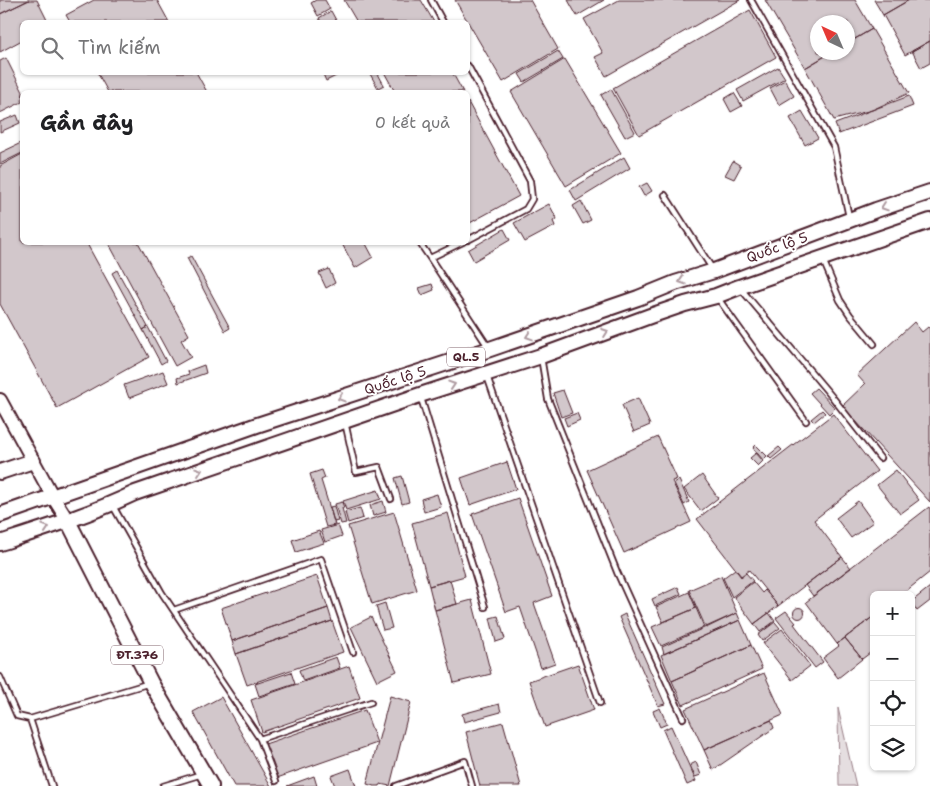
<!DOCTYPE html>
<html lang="vi">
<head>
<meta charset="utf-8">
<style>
  :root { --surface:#fff; --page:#f2f2f2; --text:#202124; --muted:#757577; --line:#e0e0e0 }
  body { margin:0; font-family:"Shantell Sans",sans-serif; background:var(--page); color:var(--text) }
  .controls { position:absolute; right:15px; bottom:15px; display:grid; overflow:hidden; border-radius:8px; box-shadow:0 1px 4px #0004 }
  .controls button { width:45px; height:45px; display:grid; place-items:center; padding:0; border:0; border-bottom:1px solid var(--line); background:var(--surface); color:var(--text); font:25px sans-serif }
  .compass { position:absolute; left:810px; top:15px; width:45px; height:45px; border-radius:50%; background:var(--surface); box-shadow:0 1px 4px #0004; rotate:316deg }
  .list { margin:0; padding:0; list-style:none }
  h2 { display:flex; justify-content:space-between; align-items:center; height:65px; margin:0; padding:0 20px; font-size:21px }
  h2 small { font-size:16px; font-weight:400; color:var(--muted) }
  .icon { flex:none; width:28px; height:28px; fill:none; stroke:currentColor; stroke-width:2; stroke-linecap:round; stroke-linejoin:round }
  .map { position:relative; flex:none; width:930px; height:786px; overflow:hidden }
  .search { position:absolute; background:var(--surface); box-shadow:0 1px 4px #0004; left:20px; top:20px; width:450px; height:55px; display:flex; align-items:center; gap:12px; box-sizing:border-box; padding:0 18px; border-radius:8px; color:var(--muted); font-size:19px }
  .panel { position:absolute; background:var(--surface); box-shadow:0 1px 4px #0004; left:20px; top:90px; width:450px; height:155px; border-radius:8px }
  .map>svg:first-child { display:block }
  .green { fill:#e5dee0; stroke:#987e86 }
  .building { fill:#d2c7cb; stroke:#4a1f2b }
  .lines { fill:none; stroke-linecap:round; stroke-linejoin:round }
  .service-casing { stroke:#4a1f2b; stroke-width:8 }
  .secondary-casing { stroke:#4a1f2b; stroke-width:16 }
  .primary-casing { stroke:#4a1f2b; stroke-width:18 }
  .trunk-casing { stroke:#4a1f2b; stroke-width:18 }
  .service { stroke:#fff; stroke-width:4.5 }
  .secondary { stroke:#fff; stroke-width:12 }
  .primary { stroke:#fff; stroke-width:14 }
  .trunk { stroke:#fff; stroke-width:14 }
  .oneway { stroke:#ae9aa0 }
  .labels { text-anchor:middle; stroke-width:4; stroke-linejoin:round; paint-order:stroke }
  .shield { fill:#fff; stroke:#80626b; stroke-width:1 }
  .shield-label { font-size:12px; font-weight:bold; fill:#4a1f2b }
  .street-label { font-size:14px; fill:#4a1f2b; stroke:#fff }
</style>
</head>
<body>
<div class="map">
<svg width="930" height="786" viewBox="0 0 930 786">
  <rect width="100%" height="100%" fill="#fff"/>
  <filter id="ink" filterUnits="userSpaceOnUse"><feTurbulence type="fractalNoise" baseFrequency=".02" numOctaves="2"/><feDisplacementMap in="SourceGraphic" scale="10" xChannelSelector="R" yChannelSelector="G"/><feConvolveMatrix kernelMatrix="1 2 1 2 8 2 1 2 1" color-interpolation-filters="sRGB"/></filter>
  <g filter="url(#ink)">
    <!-- green -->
    <path class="green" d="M838 708 856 786H839Z"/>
    <!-- building -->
    <path class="building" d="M0 0H29L0 14Z
      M29 0H37L48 22H22V40L0 52V14Z
      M94 0H157L169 22H70L66 15Z
      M316 0H325L330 9 318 16 311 3Z
      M344 0H421L434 22H357Z
      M455 0H530L558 49 503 82Z
      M568 0H604L577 16Z
      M619 0H740L606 76 595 57 603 53 584 19Z
      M765 0H855L872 29 848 43V22H818V52H832L805 68Z
      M874 0H909L883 15Z
      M909 0H930V41L905 55 883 15Z
      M750 10 776 57 639 135 613 88Z
      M331 11 337 22H321L319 18Z
      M872 29 909 93 872 110 834 120 805 68 832 52H848V43Z
      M930 41V63L921 68 912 51Z
      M558 51 563 59 524 82 519 74Z
      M6 58 23 92 22 102 0 113V61Z
      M565 59 621 153 566 186 511 92Z
      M778 67 785 78 743 101 737 90Z
      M97 72H196L207 92H108Z
      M322 72H337L338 75 326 81Z
      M373 72H377L384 85 378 88 370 74Z
      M384 72H452L463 92H395Z
      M785 80 794 96 779 105 770 88Z
      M611 89 635 132 625 137 601 95Z
      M734 93 742 106 731 112 724 99Z
      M909 96 913 106 839 134 835 124Z
      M468 102 519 196 468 224Z
      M802 111 818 138 805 145 790 118Z
      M17 115 20 123 0 132V122Z
      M21 143 22 146V153L0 164V153Z
      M22 154V242H86L149 357 57 408 0 304V166Z
      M624 157 630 168 576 201 570 190Z
      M733 161 741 166 734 179 725 175Z
      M647 183 652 191 644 196 639 187Z
      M581 201 591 220 583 224 573 206Z
      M549 204 557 219 553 221 555 226 525 242 514 223Z
      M504 229 510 240 474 261 468 250Z
      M108 242H138L189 335 181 340 191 357 175 366Z
      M341 242H365L373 257 355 268Z
      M191 256 230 328 225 331 187 258Z
      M329 269 335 283 326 288 319 273Z
      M117 270 148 327 143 330 112 273Z
      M432 284 434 290 422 295 419 288Z
      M914 322 922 332 928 327 930 329V502L842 406 865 384 857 375Z
      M148 327 166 361 161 364 143 330Z
      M204 365 206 373 178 383 177 378 189 374 188 371Z
      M163 371 168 383 129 398 124 385Z
      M816 388 835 408 829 414 810 393Z
      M563 390 572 413 561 417 553 393Z
      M638 398 650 425 634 432 622 405Z
      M822 410 825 413 814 422 811 419Z
      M577 413 580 420 567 426 564 418Z
      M833 414 877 471 814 520 842 557 778 606 749 570 741 576 697 519Z
      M658 437 677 479 672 481 691 522 624 553 587 470Z
      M756 445 767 456 763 460 753 448Z
      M779 447 782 450 771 459 768 456Z
      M756 453 763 461 758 466 750 458Z
      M507 462 516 489 470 505 461 478Z
      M322 470 325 478 321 480 335 525 326 527 310 474Z
      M896 470 919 500 900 514 877 485Z
      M702 475 718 498 701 511 684 489Z
      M402 476 409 502 402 504 395 478Z
      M679 480 689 502 684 505 674 483Z
      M378 490 381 499 346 510 343 501Z
      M437 494 441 507 424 512 421 499Z
      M518 498 552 596 534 603 555 663 541 668 520 607 506 612 472 514Z
      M383 501 386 512 373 516 370 505Z
      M858 501 873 522 851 538 836 518Z
      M342 502 344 508H342L346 523 341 524 335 504Z
      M334 506 338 521 334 522 330 507Z
      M929 507 930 509V572L901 595H874V616L837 644 806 602Z
      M360 508 363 518 348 523 345 512Z
      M394 512 417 590 372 604 348 526Z
      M448 513 465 576 429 586 412 523Z
      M338 525 342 536 325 542 321 530Z
      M319 531 324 543 296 552 292 540Z
      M842 557 851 568 813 596 805 585Z
      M735 569 741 577 746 573 753 581 732 597 723 578Z
      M317 576 328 608 232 641 221 608Z
      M721 576 737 613 706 628 689 590Z
      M450 580 457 604 435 610 429 586Z
      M753 582 762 593 765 590 778 606 754 624 734 597Z
      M678 587 681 594 655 606 652 599Z
      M930 587V601L917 611 911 602Z
      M689 592 696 608 663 622 656 607Z
      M472 600 491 674 454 683 435 610Z
      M385 603 392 628 383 630 376 606Z
      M793.5 613a5.5 5.5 0 1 1 11 0a5.5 5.5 0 1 1-11 0Z
      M328 608 332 621 236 654 232 641Z
      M696 608 704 627 661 646 652 627Z
      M786 611 796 623 794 624 823 662 815 668 776 618Z
      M737 613 740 620 664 654 662 647Z
      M769 613 775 621 760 632 754 624Z
      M625 614 665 704 658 706 619 617Z
      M498 616 505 639 496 642 490 618Z
      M874 616V650L862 659 845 638Z
      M371 617 397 671 377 681 351 627Z
      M740 620 751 645 672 681 661 655Z
      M332 621 343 652 247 685 236 654Z
      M775 622 780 628 762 641 758 635Z
      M782 629 810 666 792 680 763 643Z
      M845 638 862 659 838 678 823 658 839 646 837 644Z
      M751 645 762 669 683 705 672 681Z
      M336 657 340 668 303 681 299 670Z
      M578 664 594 710 545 727 529 681Z
      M349 666 360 698 262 732 251 700Z
      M291 672 295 684 259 696 255 684Z
      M764 673 783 715 704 750 685 709Z
      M390 696 411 702 390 786 380 784V786H374L367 784Z
      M221 697 271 786H234L193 712Z
      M499 704 501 712 464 722 462 714Z
      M660 708 667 724 660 727 653 711Z
      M365 710 377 743 277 778 265 744Z
      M771 720 774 728 713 770 704 750Z
      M503 722 521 786H480L466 732Z
      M671 726 696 781 687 785 663 730Z
      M696 762 701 775 695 777 690 765Z
      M350 769 356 786H335L331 776Z
      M314 776 317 786H287Z"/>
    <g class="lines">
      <defs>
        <path id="service" d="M431 0 443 22
          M751 0 834 147 849 217
          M468 66 530 181 532 199 526 209 468 240
          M665 195 713 270
          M419 242 430 258 489 348
          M430 258 463 242
          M823 260 840 300 850 315 874 344
          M741 289 833 398 880 458
          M717 297 806 421
          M541 357 548 399 617 572 683 718
          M487 376 600 703
          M421 398 485 607
          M345 422 356 472 379 467 391 499
          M113 506 162 593 260 739 276 781
          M174 610 321 559 353 652
          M0 677 17 716 30 719 52 786
          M30 719 150 683
          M260 739 371 702
          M163 786 202 774
          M396 786 465 761 472 786"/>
        <path id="secondary" d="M0 400 53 497 68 521"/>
        <path id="primary" d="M68 521 151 683 211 786"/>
        <path id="trunk" d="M0 472 33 461
          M0 515 257 425 490 349 638 298 675 283 714 271 876 210 930 192
          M0 543C46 528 91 514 135 493L420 395 541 356 650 316 685 304 716 296 739 287 930 221"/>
      </defs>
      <!-- service casing -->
      <use href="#service" class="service-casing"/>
      <!-- secondary casing -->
      <use href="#secondary" class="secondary-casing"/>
      <!-- primary casing -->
      <use href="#primary" class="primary-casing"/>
      <!-- trunk casing -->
      <use href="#trunk" class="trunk-casing"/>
      <!-- service -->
      <use href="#service" class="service"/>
      <!-- secondary -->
      <use href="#secondary" class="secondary"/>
      <!-- primary -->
      <use href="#primary" class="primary"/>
      <!-- trunk -->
      <use href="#trunk" class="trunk"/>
    </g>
    <!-- one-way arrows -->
    <defs><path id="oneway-chevron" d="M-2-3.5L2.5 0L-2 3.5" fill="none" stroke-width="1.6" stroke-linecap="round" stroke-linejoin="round" transform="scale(1.25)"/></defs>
    <g class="oneway">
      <use href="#oneway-chevron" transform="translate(884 207) rotate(161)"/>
      <use href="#oneway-chevron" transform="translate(682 281) rotate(162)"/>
      <use href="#oneway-chevron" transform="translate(605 332) rotate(-20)"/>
      <use href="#oneway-chevron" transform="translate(529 336) rotate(161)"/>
      <use href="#oneway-chevron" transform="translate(452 385) rotate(-18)"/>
      <use href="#oneway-chevron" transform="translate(341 398) rotate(162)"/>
      <use href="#oneway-chevron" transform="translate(199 471) rotate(-19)"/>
      <use href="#oneway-chevron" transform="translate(46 528) rotate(-18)"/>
    </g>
  </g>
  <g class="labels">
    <!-- shield labels -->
    <g class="shield">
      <rect x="447" y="347.5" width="38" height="19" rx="4"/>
      <rect x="111" y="645.5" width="52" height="19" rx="4"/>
    </g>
    <g class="shield-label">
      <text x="466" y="361">QL.5</text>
      <text x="137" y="659">ĐT.376</text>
    </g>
    <!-- street labels -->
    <g class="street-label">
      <text transform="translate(777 247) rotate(-20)" y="5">Quốc lộ 5</text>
      <text transform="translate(395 380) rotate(-18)" y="5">Quốc lộ 5</text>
    </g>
  </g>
</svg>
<div class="controls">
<button>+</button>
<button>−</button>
<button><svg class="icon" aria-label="locate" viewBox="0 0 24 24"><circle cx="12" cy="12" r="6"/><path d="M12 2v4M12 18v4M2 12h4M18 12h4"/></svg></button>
<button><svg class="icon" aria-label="layers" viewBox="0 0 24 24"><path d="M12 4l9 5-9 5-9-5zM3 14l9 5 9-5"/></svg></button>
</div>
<svg class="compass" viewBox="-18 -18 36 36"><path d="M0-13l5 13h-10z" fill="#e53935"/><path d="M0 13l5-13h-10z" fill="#757577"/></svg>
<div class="search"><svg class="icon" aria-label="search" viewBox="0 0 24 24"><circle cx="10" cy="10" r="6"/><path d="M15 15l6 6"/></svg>Tìm kiếm</div>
<section class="panel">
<h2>Gần đây<small>0 kết quả</small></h2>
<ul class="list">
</ul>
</section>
</div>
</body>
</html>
